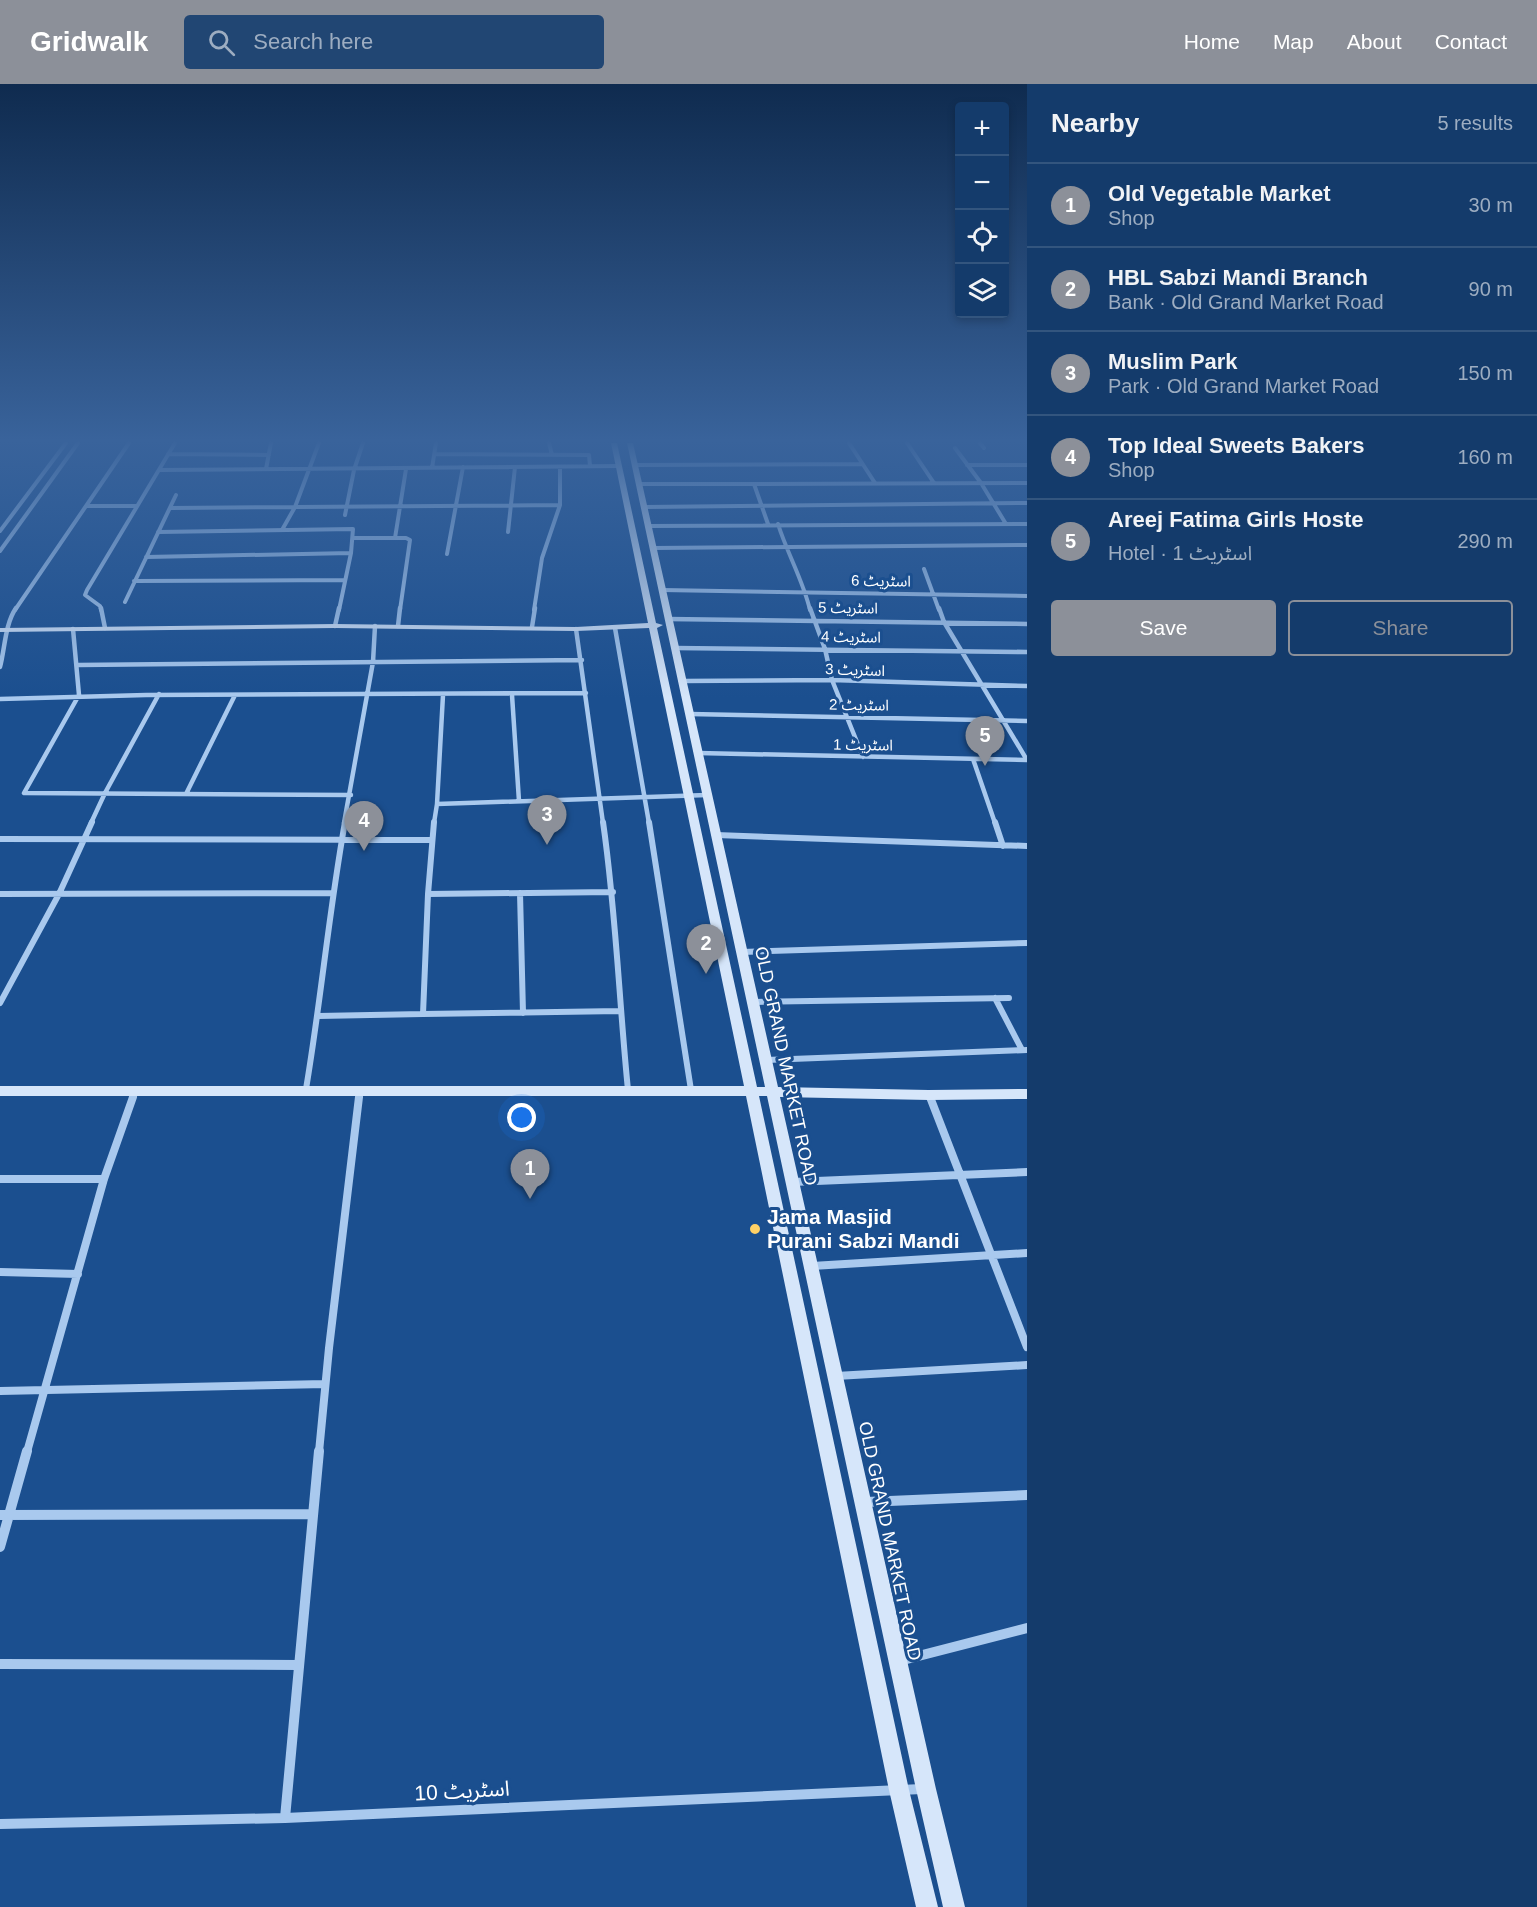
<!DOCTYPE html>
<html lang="en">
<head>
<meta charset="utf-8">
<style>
  :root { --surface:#143b6b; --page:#214673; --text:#f1f3f6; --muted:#9dadc1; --line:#33557e; --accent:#8c9099 }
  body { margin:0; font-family:Helvetica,"Noto Sans Arabic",sans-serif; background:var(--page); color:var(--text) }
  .controls { position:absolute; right:18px; top:18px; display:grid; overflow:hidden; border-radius:6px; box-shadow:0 3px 9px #0003 }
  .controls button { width:54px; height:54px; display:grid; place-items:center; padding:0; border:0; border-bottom:2px solid var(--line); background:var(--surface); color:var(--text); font:30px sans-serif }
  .you { position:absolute; left:522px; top:1034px; width:21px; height:21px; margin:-15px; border:4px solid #fff; border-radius:50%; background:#1a73e8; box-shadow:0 0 0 9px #1a73e833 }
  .badge { display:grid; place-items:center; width:39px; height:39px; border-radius:50%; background:var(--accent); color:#fff; font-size:20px; font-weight:700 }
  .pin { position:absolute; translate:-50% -50px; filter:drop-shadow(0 2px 3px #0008) }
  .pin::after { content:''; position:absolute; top:32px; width:21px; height:18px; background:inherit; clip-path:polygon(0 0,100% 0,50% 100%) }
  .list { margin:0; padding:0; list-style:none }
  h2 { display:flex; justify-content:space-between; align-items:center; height:78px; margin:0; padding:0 24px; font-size:26px }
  h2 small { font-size:20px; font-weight:400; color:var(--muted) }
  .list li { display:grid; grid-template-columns:39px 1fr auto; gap:18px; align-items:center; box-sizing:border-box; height:84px; padding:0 24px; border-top:2px solid var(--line) }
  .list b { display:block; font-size:22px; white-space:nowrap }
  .list p { margin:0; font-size:20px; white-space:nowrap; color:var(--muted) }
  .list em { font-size:20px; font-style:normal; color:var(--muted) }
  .actions { display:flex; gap:12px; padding:18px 24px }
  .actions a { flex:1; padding:14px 0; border:2px solid var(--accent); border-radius:6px; text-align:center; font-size:21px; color:var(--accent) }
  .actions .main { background:var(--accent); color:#fff }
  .icon { flex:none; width:33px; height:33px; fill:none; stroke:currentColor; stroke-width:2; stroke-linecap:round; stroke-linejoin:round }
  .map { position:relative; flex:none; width:1027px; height:1823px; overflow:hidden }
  header { display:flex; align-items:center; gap:36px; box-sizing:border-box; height:84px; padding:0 30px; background:var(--accent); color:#fff }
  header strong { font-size:28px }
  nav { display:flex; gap:33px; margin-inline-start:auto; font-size:21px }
  .search { width:420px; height:54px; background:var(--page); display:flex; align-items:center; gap:15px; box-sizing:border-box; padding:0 21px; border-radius:6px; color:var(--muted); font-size:22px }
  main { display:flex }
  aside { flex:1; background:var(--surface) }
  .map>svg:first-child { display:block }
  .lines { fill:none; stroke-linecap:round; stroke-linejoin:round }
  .street-far4 { stroke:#a9c9ee; stroke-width:4 }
  .street-far3 { stroke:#a9c9ee; stroke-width:4.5 }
  .street-far2 { stroke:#a9c9ee; stroke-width:6 }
  .street-far1 { stroke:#a9c9ee; stroke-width:8 }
  .street { stroke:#a9c9ee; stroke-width:10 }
  .secondary { fill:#d6e6fa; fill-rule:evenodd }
  .poi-dot { fill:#ffd166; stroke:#1b4f8f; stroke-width:2 }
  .labels { text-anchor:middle; stroke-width:6; stroke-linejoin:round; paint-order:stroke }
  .far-street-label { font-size:15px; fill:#fff; stroke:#1b4f8f }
  .street-label { font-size:18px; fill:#fff; stroke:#1b4f8f }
  .near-poi-label { font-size:21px; font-weight:bold; fill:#fff; stroke:#1b4f8f; text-anchor:start }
  .near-street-label { font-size:21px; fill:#fff; stroke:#1b4f8f }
</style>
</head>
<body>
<header>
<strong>Gridwalk</strong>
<div class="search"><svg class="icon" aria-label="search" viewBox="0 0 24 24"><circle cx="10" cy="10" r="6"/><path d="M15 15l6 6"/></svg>Search here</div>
<nav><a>Home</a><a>Map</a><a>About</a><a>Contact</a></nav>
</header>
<main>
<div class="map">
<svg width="1027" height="1823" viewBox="0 0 1027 1823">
  <rect width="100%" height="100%" fill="#1b4f8f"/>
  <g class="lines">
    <!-- street-far4 -->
    <path class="street-far4" d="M319 359 295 423 560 421 542 474 534 526
      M549 359 552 371
      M849 359 875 399
      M907 359 934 399
      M980 359 984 364
      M955 364 981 399 1006 440
      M168 370 269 371
      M435 370 589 371 590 382
      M635 381 862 380
      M967 381H1027
      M560 383V421
      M432 384 436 359
      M266 385 271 359
      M160 386 618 382
      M639 400H754
      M88 422H137
      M644 423 1027 419
      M171 424 295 423 282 446
      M345 431 354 386 363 359
      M768 440 754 400 1027 399
      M778 440C787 469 803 496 810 526
      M648 442 1027 440
      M0 447 66 359
      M158 448 353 445 351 469 339 526
      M508 448 515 383
      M354 454H406L410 456 400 526
      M395 454 406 385
      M653 464 1027 461
      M0 467 78 359
      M447 470 463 383
      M146 473 351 469
      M924 485 939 526
      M134 497 345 496
      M662 506 1027 512
      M125 518 176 411
      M15 526 129 359
      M101 526 100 522 85 511 87 506 175 359"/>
    <!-- street-far3 -->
    <path class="street-far3" d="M101 524 105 544
      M810 524 825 565 832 596 863 673
      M939 524 944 538 1027 676
      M668 535 1027 540
      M335 542 339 524
      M398 542 400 524
      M532 543 535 524
      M615 544 649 739
      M73 545 79 611 24 709 351 711
      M576 545 603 739
      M675 564 1027 568
      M78 581 582 576
      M0 583C5 564 5 540 16 524
      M683 597 832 596 1027 602
      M512 611 519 717
      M0 615 146 611 586 609
      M690 630 1027 637
      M698 669 1027 676
      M973 675 995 739
      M187 708 235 611
      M437 720 707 711
      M91 739 105 709 159 610
      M344 739 373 578 375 542
      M434 739 437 720 443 611"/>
    <!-- street-far2 -->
    <path class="street-far2" d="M434 738 428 810 613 808
      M603 738C616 827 619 917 628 1006
      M649 738 691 1006
      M995 738 1003 762
      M716 751 1027 762
      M0 755 431 756
      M520 809 523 929
      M0 810 332 809
      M428 810 423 930 620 927
      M742 868 1027 859
      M995 914 1022 966
      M753 918 1009 914
      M0 919 59 810 92 738
      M318 932 423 930
      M766 976 1027 966
      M306 1005C321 916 329 827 345 738
      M929 1011 930 1014
      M132 1014 135 1006
      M359 1014 360 1006"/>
    <!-- street-far1 -->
    <path class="street-far1" d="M930 1013 1027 1263
      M0 1095H104
      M793 1098 1027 1088
      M812 1182 1027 1169
      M0 1188 78 1190
      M836 1292 1027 1281
      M0 1307 325 1300
      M27 1368 104 1095 133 1013
      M319 1368 329 1264 359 1013"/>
    <!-- street -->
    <path class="street" d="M866 1418 1027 1411
      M0 1431 313 1430
      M0 1463 27 1367
      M899 1577 1027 1544
      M0 1580 299 1581
      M285 1734 319 1367
      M0 1740 285 1734 922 1705"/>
    <!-- secondary -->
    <path class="secondary" d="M611 359H617L656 539 663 541 657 544 757 1003H765L627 359H633L778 1003 929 1006 1027 1005V1015L929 1016 780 1013 936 1705 965 1823H943L916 1705 767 1012H759L909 1706 938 1823H916L889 1706 746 1012H0V1002H744L649 544 576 547 335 544 0 548V544L335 540 576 543 648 539Z"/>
  </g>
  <!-- sky -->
  <linearGradient id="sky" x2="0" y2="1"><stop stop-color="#0f2b4f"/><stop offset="0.58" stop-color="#39639b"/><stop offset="1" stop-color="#39639b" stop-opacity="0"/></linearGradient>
  <rect width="1027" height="614" fill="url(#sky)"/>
  <!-- markers -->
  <circle class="poi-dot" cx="755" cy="1145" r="6"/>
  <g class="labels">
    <!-- far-street labels -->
    <g class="far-street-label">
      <text transform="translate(881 497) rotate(1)" y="5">اسٹریٹ 6</text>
      <text transform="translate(848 524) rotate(1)" y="5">اسٹریٹ 5</text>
      <text transform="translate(851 553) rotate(1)" y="5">اسٹریٹ 4</text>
      <text transform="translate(855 586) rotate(2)" y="5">اسٹریٹ 3</text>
      <text transform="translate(859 621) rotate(1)" y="5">اسٹریٹ 2</text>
      <text transform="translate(863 661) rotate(1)" y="5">اسٹریٹ 1</text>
    </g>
    <!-- street labels -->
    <g class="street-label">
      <text transform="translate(786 982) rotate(78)" y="6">OLD GRAND MARKET ROAD</text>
      <text transform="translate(890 1457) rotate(78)" y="6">OLD GRAND MARKET ROAD</text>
    </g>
    <!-- near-poi labels -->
    <g class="near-poi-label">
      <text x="767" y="1140">Jama Masjid<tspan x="767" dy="24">Purani Sabzi Mandi</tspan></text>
    </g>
    <!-- near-street labels -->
    <g class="near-street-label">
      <text transform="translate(462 1707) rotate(-3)" y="7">اسٹریٹ 10</text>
    </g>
  </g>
</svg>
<div class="controls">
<button>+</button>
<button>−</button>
<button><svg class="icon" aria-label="locate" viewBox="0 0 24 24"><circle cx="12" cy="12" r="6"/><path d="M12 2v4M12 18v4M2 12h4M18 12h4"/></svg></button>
<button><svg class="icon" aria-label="layers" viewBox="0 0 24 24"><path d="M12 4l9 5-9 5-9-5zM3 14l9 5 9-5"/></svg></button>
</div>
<div class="you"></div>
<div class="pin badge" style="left:530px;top:1115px">1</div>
<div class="pin badge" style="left:706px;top:890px">2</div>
<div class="pin badge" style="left:547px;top:761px">3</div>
<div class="pin badge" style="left:364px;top:767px">4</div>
<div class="pin badge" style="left:985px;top:682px">5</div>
</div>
<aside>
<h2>Nearby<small>5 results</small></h2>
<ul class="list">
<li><span class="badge">1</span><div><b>Old Vegetable Market</b><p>Shop</p></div><em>30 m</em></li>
<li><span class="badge">2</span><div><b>HBL Sabzi Mandi Branch</b><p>Bank · Old Grand Market Road</p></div><em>90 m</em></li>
<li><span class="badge">3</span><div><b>Muslim Park</b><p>Park · Old Grand Market Road</p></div><em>150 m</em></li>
<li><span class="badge">4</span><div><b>Top Ideal Sweets Bakers</b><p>Shop</p></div><em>160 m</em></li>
<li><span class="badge">5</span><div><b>Areej Fatima Girls Hoste</b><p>Hotel · اسٹریٹ 1</p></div><em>290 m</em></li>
</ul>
<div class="actions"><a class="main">Save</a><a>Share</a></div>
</aside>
</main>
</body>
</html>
